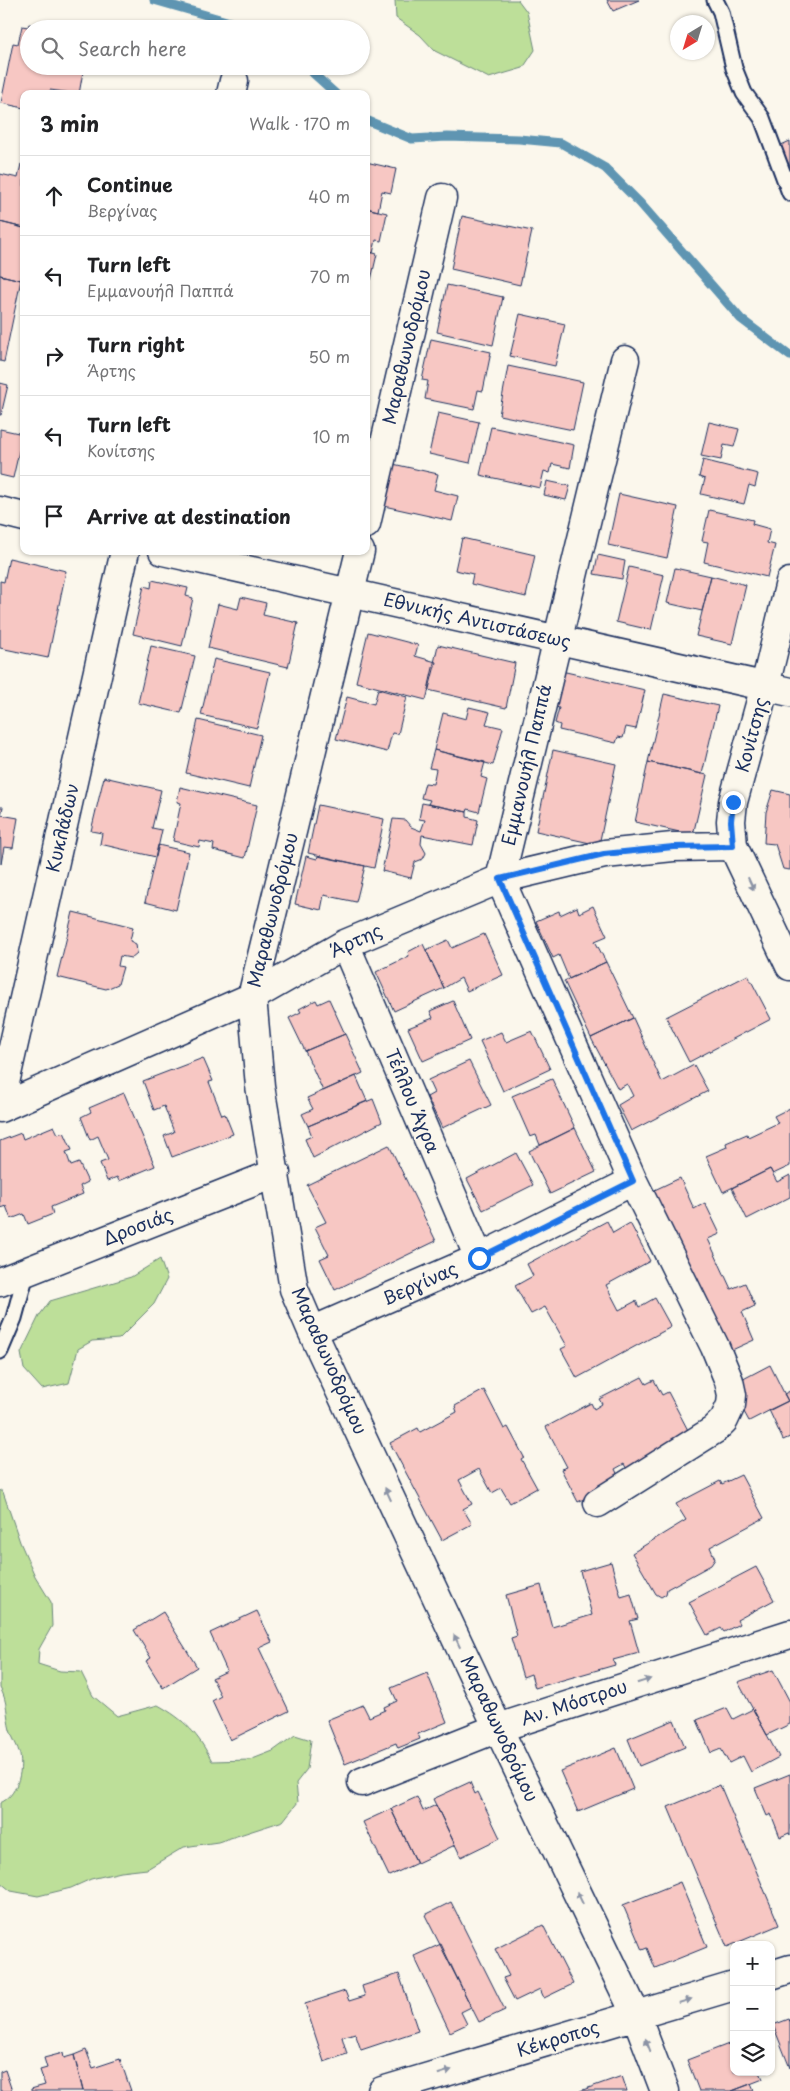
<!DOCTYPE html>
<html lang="en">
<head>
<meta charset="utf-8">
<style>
  :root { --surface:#fff; --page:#f2f2f2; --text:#202124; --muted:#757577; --line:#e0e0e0 }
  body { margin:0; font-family:"Playpen Sans",sans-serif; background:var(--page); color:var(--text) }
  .controls { position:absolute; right:15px; bottom:15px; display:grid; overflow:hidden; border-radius:10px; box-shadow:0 1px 4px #0004 }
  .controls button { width:45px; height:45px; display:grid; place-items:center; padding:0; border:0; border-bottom:1px solid var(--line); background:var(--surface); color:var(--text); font:25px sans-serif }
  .compass { position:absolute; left:670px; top:15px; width:45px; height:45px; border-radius:50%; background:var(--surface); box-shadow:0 1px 4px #0004; rotate:218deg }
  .stop { position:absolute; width:15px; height:15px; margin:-11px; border:4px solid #1a73e8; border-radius:50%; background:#fff }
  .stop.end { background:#1a73e8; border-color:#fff; box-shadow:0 1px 5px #0008 }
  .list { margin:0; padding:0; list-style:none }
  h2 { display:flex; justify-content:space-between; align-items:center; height:65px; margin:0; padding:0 20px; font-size:21px }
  h2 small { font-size:16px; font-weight:400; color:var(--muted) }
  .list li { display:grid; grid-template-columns:32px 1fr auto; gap:15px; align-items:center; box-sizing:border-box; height:80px; padding:0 20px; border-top:1px solid var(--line) }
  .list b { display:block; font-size:19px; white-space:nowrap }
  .list p { margin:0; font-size:16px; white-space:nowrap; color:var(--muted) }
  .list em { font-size:16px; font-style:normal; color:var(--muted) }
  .icon { flex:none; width:28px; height:28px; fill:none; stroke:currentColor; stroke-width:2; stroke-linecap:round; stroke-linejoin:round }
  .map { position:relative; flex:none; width:790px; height:2091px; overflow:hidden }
  .search { position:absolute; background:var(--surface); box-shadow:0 1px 4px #0004; left:20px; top:20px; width:350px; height:55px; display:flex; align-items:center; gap:12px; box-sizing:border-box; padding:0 18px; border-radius:28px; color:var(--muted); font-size:19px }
  .panel { position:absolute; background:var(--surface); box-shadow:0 1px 4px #0004; left:20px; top:90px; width:350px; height:465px; border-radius:10px }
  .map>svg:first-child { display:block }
  .green { fill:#bddf99; stroke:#6c877c }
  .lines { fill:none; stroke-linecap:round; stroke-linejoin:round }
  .stream { stroke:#5e95b2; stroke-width:9 }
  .building { fill:#f7c7c3; stroke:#1b2f5e }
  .service-casing { stroke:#1b2f5e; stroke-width:19 }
  .minor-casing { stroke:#1b2f5e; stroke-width:31 }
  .service { stroke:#fbf7ec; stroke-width:15 }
  .minor { stroke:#fbf7ec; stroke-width:28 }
  .oneway { fill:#8b93a5 }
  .route { stroke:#1a73e8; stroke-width:6 }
  .labels { text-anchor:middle; stroke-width:4; stroke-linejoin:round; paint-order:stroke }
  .street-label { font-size:18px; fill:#1b2f5e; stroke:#fbf7ec }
</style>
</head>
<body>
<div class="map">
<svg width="790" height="2091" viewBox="0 0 790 2091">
  <rect width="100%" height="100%" fill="#fbf7ec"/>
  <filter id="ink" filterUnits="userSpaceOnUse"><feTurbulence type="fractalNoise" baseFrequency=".02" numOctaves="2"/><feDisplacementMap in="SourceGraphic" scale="10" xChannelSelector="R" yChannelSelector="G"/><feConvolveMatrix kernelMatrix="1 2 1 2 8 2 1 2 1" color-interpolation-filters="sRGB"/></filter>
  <g filter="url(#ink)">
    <!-- green -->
    <path class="green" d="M395 0H518L527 12 535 50 523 68 489 78 435 51 420 35 396 18Z
      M160 1259 167 1279 154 1304 119 1339 92 1341 78 1349 69 1383 42 1389 24 1369 21 1353 39 1316 50 1301 131 1277Z
      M0 1490 3 1492 20 1542 35 1576 51 1602 52 1626 39 1649 38 1664 60 1671 81 1672 93 1696 117 1716 158 1705C185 1720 198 1734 212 1761L250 1760 273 1751 295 1735 311 1740 307 1769 296 1783 298 1802 283 1821 218 1842 184 1847 147 1869 121 1872 91 1879 71 1888 38 1896 11 1891 0 1882V1803C17 1796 23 1772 20 1755 18 1746 12 1738 10 1730 6 1715 8 1701 0 1688Z"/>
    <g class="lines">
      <!-- stream -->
      <path class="stream" d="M154 0 254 29
        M305 66 336 94
        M366 120 412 139 447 137 519 139 561 143 605 168 640 203 741 319 790 356"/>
    </g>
    <!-- building -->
    <path class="building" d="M607 0H639L613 11Z
      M29 24 52 29H29V66H84L79 94 50 90 49 94H24V108L1 103 13 43 18 44 22 26 28 27Z
      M790 141V172L779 146Z
      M366 162 396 169 391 193 382 191 378 211 366 208Z
      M21 164 24 165V228L0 222V174L18 178Z
      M366 208 387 213 381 241 376 240 373 253 366 251Z
      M462 216 532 231 520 285 451 269Z
      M0 222 24 228V258L21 280 0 275Z
      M366 251 377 254 371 280 366 279Z
      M0 275 21 280 4 362 0 361Z
      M447 285 503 297 493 345 437 332Z
      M520 314 565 324 555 366 510 356Z
      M431 339 491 352 483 391 478 390 474 409 425 399 428 381 422 380Z
      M508 366 583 382 573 430 499 415Z
      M0 383 8 385 1 415H0Z
      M438 413 479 422 470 463 429 454Z
      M709 422 739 429 734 447 724 445 721 460 701 456Z
      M491 427 574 445 570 468 552 464 550 473 544 471 540 488 480 475Z
      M0 429 23 434 13 478 0 475Z
      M703 460 758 474 755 487 749 485 744 504 701 494 705 479 699 477Z
      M393 464 438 474 434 490 458 496 452 521 384 506Z
      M547 481 570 486 566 500 544 495Z
      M619 494 678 507 667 558 608 545Z
      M709 510 753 520 752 524 770 529 767 543 775 545 767 577 704 562 708 542 702 541Z
      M462 538 535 555 526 597 471 584 473 574 455 570Z
      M598 555 625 561 622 579 594 574Z
      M9 558 66 571 48 658 0 648V581L4 582Z
      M629 567 664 575 651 630 616 622Z
      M675 568 711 576 702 611 667 603Z
      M711 576 746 585 732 644 696 636Z
      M152 580 188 588 186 596 193 598 182 646 133 634 144 586 151 588Z
      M241 597 266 603 263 615 298 623 288 667 208 648 218 604 238 609Z
      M368 632 418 645 415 656 436 662 426 700 356 682Z
      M438 645 515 663 506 708 428 690Z
      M151 646 195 656 181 713 138 703Z
      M214 659 270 672 257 728 201 715Z
      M557 670 645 690 636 729 626 727 623 738 618 737 616 743 559 730 560 725 555 723 559 708 549 705Z
      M378 689 407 697 398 734 392 733 387 752 336 739 347 697 374 704Z
      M664 694 718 706 702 774 648 762Z
      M469 707 490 712 486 724 503 728 493 765 434 750 443 713 466 719Z
      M198 720 261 735 249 788 186 773Z
      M434 750 485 762 481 777 487 779 479 812 468 809 467 812 428 804 430 800 421 798 425 783 433 784 436 769 429 768Z
      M553 750 616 764 599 845 536 831Z
      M648 762 707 775 693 835 635 822Z
      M104 777 161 790 152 828 162 830 156 857 100 844 102 833 91 831Z
      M180 787 257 805 245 858 213 850 214 844 200 841 199 847 173 841 181 803 177 802Z
      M773 790 790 794V870L783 869 775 844 764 843 766 812Z
      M422 803 467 812V817L478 820 473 845 422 835 421 844 426 853 423 859 415 862 411 878 382 871 393 819 405 820 411 827 421 831 425 820 419 819Z
      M318 805 384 819 374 868 308 853Z
      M0 807H3L1 815 18 818 13 848 4 847 1 864Z
      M158 845 189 852 176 910 145 902Z
      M306 856 317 859 318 856 365 866 356 902 324 895 321 910 295 904Z
      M593 906 607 936 595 941 606 962 569 979 559 955 553 958 536 921 559 911 560 915 577 907 579 913Z
      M73 912 133 927 130 941 136 944 137 953 131 958 120 956 118 966 123 967 118 984 106 989 57 977Z
      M484 934 503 975 467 991 461 978 444 988 426 950 448 940 452 948Z
      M423 944 444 988 394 1011 376 972 409 956 408 952Z
      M606 962 633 1018 591 1038 564 981Z
      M748 975 771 1019 689 1062 666 1017Z
      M329 999 345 1034 305 1051 289 1018 301 1012 299 1009 316 1000 318 1004Z
      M453 1001 470 1040 423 1061 408 1028 433 1018 430 1011Z
      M633 1018 662 1082 694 1065 708 1091 631 1131 618 1105 633 1096 627 1084 618 1089 591 1038Z
      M532 1031 550 1069 503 1091 480 1041 501 1032 506 1042Z
      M345 1034 363 1073 323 1091 305 1051Z
      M203 1058 213 1081 209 1082 222 1115 225 1114 233 1134 172 1157 164 1136 174 1132 164 1106 154 1110 143 1081Z
      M469 1061 491 1105 442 1128 427 1097 434 1093 428 1080Z
      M356 1076 367 1101 308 1126 302 1114 313 1109 307 1098Z
      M552 1079 575 1128 540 1145 536 1135 530 1137 512 1096Z
      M124 1093 155 1166 119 1181 117 1177 107 1181 100 1163 108 1160 98 1136 90 1140 81 1117 91 1112 89 1108Z
      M373 1099 382 1122 313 1158 305 1139 312 1136 308 1126Z
      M790 1108V1166L773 1174 770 1169 723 1192 706 1156 727 1147 726 1143 747 1134 748 1137 778 1123 774 1116Z
      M54 1126 58 1134 64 1132 72 1150 66 1152 71 1166 79 1163 88 1182 80 1186 83 1194 51 1207 53 1214 28 1224 24 1214 11 1219 6 1206 0 1208V1141L21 1133 23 1139Z
      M575 1128 596 1172 550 1194 529 1151Z
      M389 1145 436 1241 335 1290 320 1259 329 1255 315 1227 326 1222 307 1185Z
      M516 1153 533 1185 483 1210 467 1179Z
      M770 1169 777 1182 790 1175V1197L747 1219 732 1188Z
      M680 1178 694 1209 705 1203 720 1234 708 1239 731 1289 745 1283 755 1306 742 1312 754 1340 721 1355 646 1194Z
      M607 1221 613 1233 630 1223 650 1261 606 1285 619 1310 636 1301 639 1307 655 1298 671 1327 577 1378 561 1349 567 1346 545 1307 531 1314 515 1286 533 1276 527 1264Z
      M770 1365 788 1401 749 1421 730 1386Z
      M642 1377 646 1384 654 1380 662 1395 668 1392 690 1434 630 1475 624 1464 615 1469 620 1480 578 1502 561 1469 567 1467 546 1427 591 1403 594 1409 602 1404 599 1399Z
      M484 1390 504 1429 508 1427 524 1457 521 1459 537 1488 510 1503 501 1488 492 1493 479 1469 459 1480 472 1504 463 1509 472 1524 442 1540 390 1443 418 1428 420 1432 457 1412 455 1406Z
      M790 1391V1437L783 1440 769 1410 788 1401 784 1394Z
      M741 1475 764 1518 710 1547 715 1559 711 1565 667 1589 666 1594 661 1597 656 1594 632 1553 686 1520 676 1504 720 1481 722 1484Z
      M611 1562 621 1597 631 1594 638 1619 630 1621 639 1653 613 1660 615 1665 535 1688 531 1674 523 1677 511 1638 517 1636 506 1595 541 1585 552 1627 592 1615 580 1571Z
      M756 1567 774 1600 737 1620 739 1624 724 1632 721 1628 707 1635 689 1602Z
      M257 1611 272 1642 259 1648 289 1711 230 1740 212 1701 221 1696 212 1678 227 1671 210 1633Z
      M163 1612 197 1667 163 1688 146 1661 151 1658 134 1630Z
      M773 1670 790 1702V1724L767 1735 738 1682Z
      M427 1673 447 1722 418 1734 420 1739 398 1748 396 1743 345 1764 327 1720 363 1705 369 1717 385 1710 384 1707 397 1701 391 1688Z
      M727 1708 733 1719 753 1709 779 1757 751 1772 743 1756 729 1763 721 1749 711 1753 697 1720Z
      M674 1720 685 1747 639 1766 628 1739Z
      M616 1748 633 1789 578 1812 560 1771Z
      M790 1774V1835L789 1833 780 1837 771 1814 767 1816 755 1788Z
      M470 1782 475 1794 478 1792 500 1838 461 1857 433 1799Z
      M720 1785 779 1925 727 1947 668 1807Z
      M417 1797 423 1811 436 1805 455 1845 417 1863 391 1809Z
      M391 1809 417 1863 389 1876 363 1822Z
      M680 1882 707 1947 655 1968 647 1948 642 1950 623 1905Z
      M451 1902 505 2010 479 2022 425 1915Z
      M543 1925 573 1984 544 1998 540 1989 515 2001 503 1978 509 1976 495 1949Z
      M441 1944 471 2007 461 2012 467 2024 450 2032 414 1956Z
      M399 1974 418 2031 361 2050 355 2033 342 2037 347 2054 324 2062 305 2004 345 1991 349 2001 365 1996 362 1986Z
      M789 2019 790 2022V2068L773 2025Z
      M734 2042V2072H760L763 2079 732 2091H699L687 2060Z
      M86 2050 93 2068 120 2059 131 2091H83L74 2055Z
      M63 2053 64 2058 74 2055 83 2091H31V2089L45 2085 40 2070 47 2068 44 2058Z
      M5 2070 12 2091H0V2072Z
      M622 2076 627 2091H580Z
      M751 2084 754 2091H732Z"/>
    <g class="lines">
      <defs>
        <path id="service" d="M715 0 721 12 734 68 744 93 762 118 790 193
          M0 1351 14 1318 27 1270"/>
        <path id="minor" d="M231 94 234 81
          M0 511 24 517
          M366 524 442 198
          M163 551 790 692
          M360 551 252 997 260 1086 294 1289 312 1331 498 1728 636 2015 665 2091
          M790 582 765 686 733 802 731 821 733 846 790 966
          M345 944 479 1258
          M0 1105 125 551
          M0 1108 252 997 345 944 500 879 605 854 673 847 733 846
          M0 1282 276 1173
          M312 1331 479 1258 633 1181
          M598 1503 714 1430 724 1420 731 1405 732 1395 729 1381 715 1347 633 1181 500 879 625 360
          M362 1782 498 1728 790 1634
          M771 1975 790 1969
          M382 2091 734 1986"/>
      </defs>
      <!-- service casing -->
      <use href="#service" class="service-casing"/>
      <!-- minor casing -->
      <use href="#minor" class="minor-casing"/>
      <!-- service -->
      <use href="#service" class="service"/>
      <!-- minor -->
      <use href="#minor" class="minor"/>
    </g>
    <!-- one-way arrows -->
    <defs><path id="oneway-solid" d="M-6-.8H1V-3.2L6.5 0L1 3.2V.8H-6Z" transform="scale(1.25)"/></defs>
    <g class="oneway">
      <use href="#oneway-solid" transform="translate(751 884) rotate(65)"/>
      <use href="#oneway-solid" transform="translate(388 1494) rotate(-115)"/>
      <use href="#oneway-solid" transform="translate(457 1641) rotate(-115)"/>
      <use href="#oneway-solid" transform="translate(644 1681) rotate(-18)"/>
      <use href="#oneway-solid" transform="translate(580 1898) rotate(-116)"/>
      <use href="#oneway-solid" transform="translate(685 2001) rotate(-17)"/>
      <use href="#oneway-solid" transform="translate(648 2045) rotate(-111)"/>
      <use href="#oneway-solid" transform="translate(445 2072) rotate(-17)"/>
    </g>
  </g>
  <g class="lines" filter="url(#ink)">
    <!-- route -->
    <path class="route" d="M479 1258 633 1181 500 879 604 854 673 847 733 846 731 821 733 802"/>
  </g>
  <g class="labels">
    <!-- street labels -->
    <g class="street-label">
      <text transform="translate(407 347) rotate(-77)" y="6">Μαραθωνοδρόμου</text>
      <text transform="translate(477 621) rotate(13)" y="6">Εθνικής Αντιστάσεως</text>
      <text transform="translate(752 735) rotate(-75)" y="6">Κονίτσης</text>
      <text transform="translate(527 765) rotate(-77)" y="6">Εμμανουήλ Παππά</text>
      <text transform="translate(63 828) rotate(-77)" y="6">Κυκλάδων</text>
      <text transform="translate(273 910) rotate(-76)" y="6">Μαραθωνοδρόμου</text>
      <text transform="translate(356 941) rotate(-25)" y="6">Άρτης</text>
      <text transform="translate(412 1101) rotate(67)" y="6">Τέλλου Άγρα</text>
      <text transform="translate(138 1227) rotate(-21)" y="6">Δροσιάς</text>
      <text transform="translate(420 1284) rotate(-24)" y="6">Βεργίνας</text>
      <text transform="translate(329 1361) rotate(66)" y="6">Μαραθωνοδρόμου</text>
      <text transform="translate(574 1703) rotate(-18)" y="6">Αν. Μόστρου</text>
      <text transform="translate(499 1729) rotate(65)" y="6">Μαραθωνοδρόμου</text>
      <text transform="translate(558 2039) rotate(-17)" y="6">Κέκροπος</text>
    </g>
  </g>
</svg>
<div class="controls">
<button>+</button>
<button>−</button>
<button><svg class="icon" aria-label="layers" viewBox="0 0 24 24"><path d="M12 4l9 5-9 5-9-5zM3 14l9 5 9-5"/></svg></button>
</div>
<svg class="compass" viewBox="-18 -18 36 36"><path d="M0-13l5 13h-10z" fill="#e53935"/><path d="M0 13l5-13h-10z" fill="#757577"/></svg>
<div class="stop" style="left:479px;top:1258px"></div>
<div class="stop end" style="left:733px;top:802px"></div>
<div class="search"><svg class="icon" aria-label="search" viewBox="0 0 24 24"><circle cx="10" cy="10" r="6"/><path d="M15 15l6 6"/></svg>Search here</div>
<section class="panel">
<h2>3 min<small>Walk · 170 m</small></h2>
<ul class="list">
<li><svg class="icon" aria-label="ahead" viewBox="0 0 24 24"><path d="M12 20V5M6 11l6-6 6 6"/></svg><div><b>Continue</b><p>Βεργίνας</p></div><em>40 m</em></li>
<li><svg class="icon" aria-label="left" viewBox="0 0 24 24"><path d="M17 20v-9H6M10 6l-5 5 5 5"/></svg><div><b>Turn left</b><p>Εμμανουήλ Παππά</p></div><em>70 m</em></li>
<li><svg class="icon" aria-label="right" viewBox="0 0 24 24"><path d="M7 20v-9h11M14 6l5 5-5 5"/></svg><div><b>Turn right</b><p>Άρτης</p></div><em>50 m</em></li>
<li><svg class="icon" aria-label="left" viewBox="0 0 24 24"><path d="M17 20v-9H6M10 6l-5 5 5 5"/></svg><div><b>Turn left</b><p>Κονίτσης</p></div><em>10 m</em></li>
<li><svg class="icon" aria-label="arrive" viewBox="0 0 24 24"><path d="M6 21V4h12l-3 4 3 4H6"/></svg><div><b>Arrive at destination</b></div></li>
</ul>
</section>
</div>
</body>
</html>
